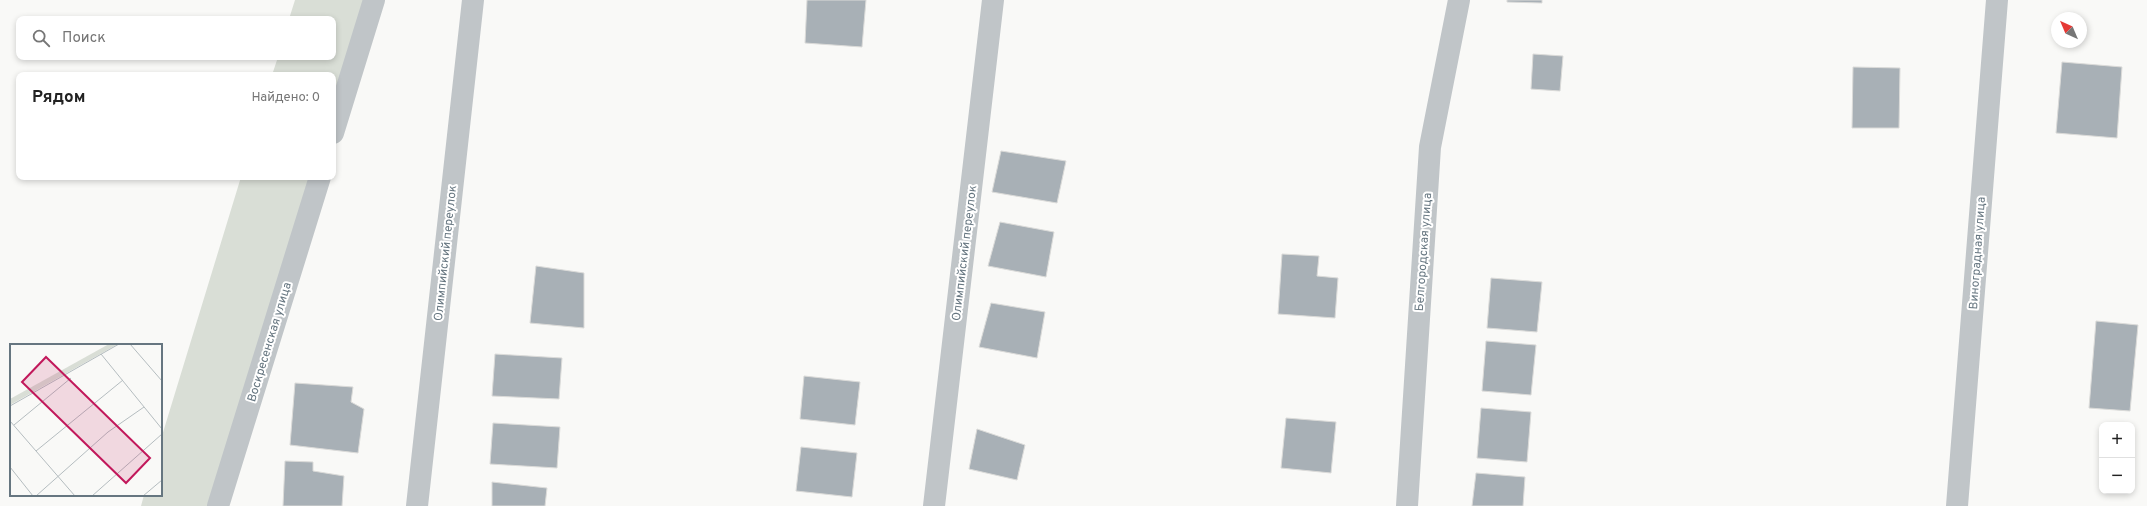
<!DOCTYPE html>
<html lang="ru">
<head>
<meta charset="utf-8">
<style>
  :root { --surface:#fff; --page:#f6f6f6; --text:#222; --muted:#767676; --line:#e0e0e0 }
  body { margin:0; font-family:Overpass,sans-serif; background:var(--page); color:var(--text) }
  .controls { position:absolute; right:12px; bottom:12px; display:grid; overflow:hidden; border-radius:8px; box-shadow:0 2px 6px #0003 }
  .controls button { width:36px; height:36px; display:grid; place-items:center; padding:0; border:0; border-bottom:1px solid var(--line); background:var(--surface); color:var(--text); font:20px sans-serif }
  .compass { position:absolute; left:2051px; top:12px; width:36px; height:36px; border-radius:50%; background:var(--surface); box-shadow:0 2px 6px #0003; rotate:316deg }
  .list { margin:0; padding:0; list-style:none }
  h2 { display:flex; justify-content:space-between; align-items:center; height:52px; margin:0; padding:0 16px; font-size:17px }
  h2 small { font-size:13px; font-weight:400; color:var(--muted) }
  .icon { flex:none; width:22px; height:22px; fill:none; stroke:currentColor; stroke-width:2; stroke-linecap:round; stroke-linejoin:round }
  .map { position:relative; flex:none; width:2147px; height:506px; overflow:hidden }
  .search { position:absolute; background:var(--surface); box-shadow:0 2px 6px #0003; left:16px; top:16px; width:320px; height:44px; display:flex; align-items:center; gap:10px; box-sizing:border-box; padding:0 14px; border-radius:8px; color:var(--muted); font-size:15px }
  .panel { position:absolute; background:var(--surface); box-shadow:0 2px 6px #0003; left:16px; top:72px; width:320px; height:108px; border-radius:8px }
  .map>svg:first-child { display:block }
  .green { fill:#d9ded6 }
  .building { fill:#a8b0b6; stroke:#dbdbd9 }
  .lines { fill:none; stroke-linecap:round; stroke-linejoin:round }
  .street { stroke:#c0c5c8; stroke-width:22 }
  .labels { text-anchor:middle; stroke-width:4; stroke-linejoin:round; paint-order:stroke }
  .street-label { font-size:12px; fill:#667680; stroke:#fff }
  .inset-road { fill:none; stroke:#b5bdc0; stroke-width:1 }
  .view { fill:#c2185b; fill-opacity:0.15; stroke:#c2185b; stroke-width:2 }
  .inset-edge { fill:none; stroke:#667680; stroke-width:2 }
</style>
</head>
<body>
<div class="map">
<svg width="2147" height="506" viewBox="0 0 2147 506">
  <rect width="100%" height="100%" fill="#f9f9f7"/>
  <!-- green -->
  <path class="green" d="M295 0H370L333 124V75H272L278 57H333V19H289Z
    M241 177H317L219 506H141L144 495H161V439Z"/>
  <!-- building -->
  <path class="building" d="M807 0H866L862 47 805 43Z
    M1507 0H1542V3L1507 2Z
    M1533 54 1563 56 1560 91 1531 89Z
    M2062 62 2122 67 2117 138 2056 133Z
    M1853 67 1900 68 1899 128H1852Z
    M1001 151 1066 161 1057 203 992 192Z
    M1000 222 1054 232 1046 277 988 266Z
    M1282 254 1319 256 1317 276 1338 278 1335 318 1278 314Z
    M536 266 584 273V328L530 323Z
    M1491 278 1542 282 1537 332 1487 328Z
    M991 303 1045 312 1037 358 979 347Z
    M2096 321 2138 325 2130 411 2089 408Z
    M1486 341 1536 345 1531 395 1482 391Z
    M495 354 562 358 559 399 492 396Z
    M804 376 860 382 855 425 800 419Z
    M295 383 353 387 351 402 364 409 358 453 290 445Z
    M1481 408 1531 412 1527 462 1477 458Z
    M1286 418 1336 422 1331 473 1281 468Z
    M493 423 560 427 557 468 490 464Z
    M977 429 1025 445 1017 480 969 469Z
    M801 447 857 453 852 497 796 491Z
    M285 461 313 462V471L344 476 342 506H283Z
    M1476 473 1525 477 1523 506H1472Z
    M492 482 547 488 545 506H492Z"/>
  <g class="lines">
    <!-- street -->
    <path class="street" d="M333 133 374 0
      M218 506 320 177
      M417 506 473 0
      M934 506 993 0
      M1407 506 1430 147 1459 0
      M1957 506 1997 0"/>
  </g>
  <g class="labels">
    <!-- street labels -->
    <g class="street-label">
      <text transform="translate(1423 252) rotate(-86)" y="4">Белгородская улица</text>
      <text transform="translate(445 253) rotate(-84)" y="4">Олимпийский переулок</text>
      <text transform="translate(964 253) rotate(-83)" y="4">Олимпийский переулок</text>
      <text transform="translate(1977 253) rotate(-86)" y="4">Виноградная улица</text>
      <text transform="translate(269 342) rotate(-73)" y="4">Воскресенская улица</text>
    </g>
  </g>
  <!-- overview -->
  <g transform="translate(10 344)">
    <rect width="152" height="152" fill="#f9f9f7"/>
    <path d="M99 0H108L0 61V55Z" fill="#d9ded6"/>
    <path class="inset-road" d="M120 0 152 37M91 10 152 85M0 62 109 0M0 77 65 152M4 81 61 34M26 107 113 36M0 123 23 152M26 152 98 88 134 63M82 152 152 90M133 152 152 136"/>
    <path class="view" d="M36 13 140 114 116 139 12 38Z"/>
    <rect width="152" height="152" class="inset-edge"/>
  </g>
</svg>
<div class="controls">
<button>+</button>
<button>−</button>
</div>
<svg class="compass" viewBox="-18 -18 36 36"><path d="M0-13l5 13h-10z" fill="#e53935"/><path d="M0 13l5-13h-10z" fill="#767676"/></svg>
<div class="search"><svg class="icon" aria-label="search" viewBox="0 0 24 24"><circle cx="10" cy="10" r="6"/><path d="M15 15l6 6"/></svg>Поиск</div>
<section class="panel">
<h2>Рядом<small>Найдено: 0</small></h2>
<ul class="list">
</ul>
</section>
</div>
</body>
</html>
